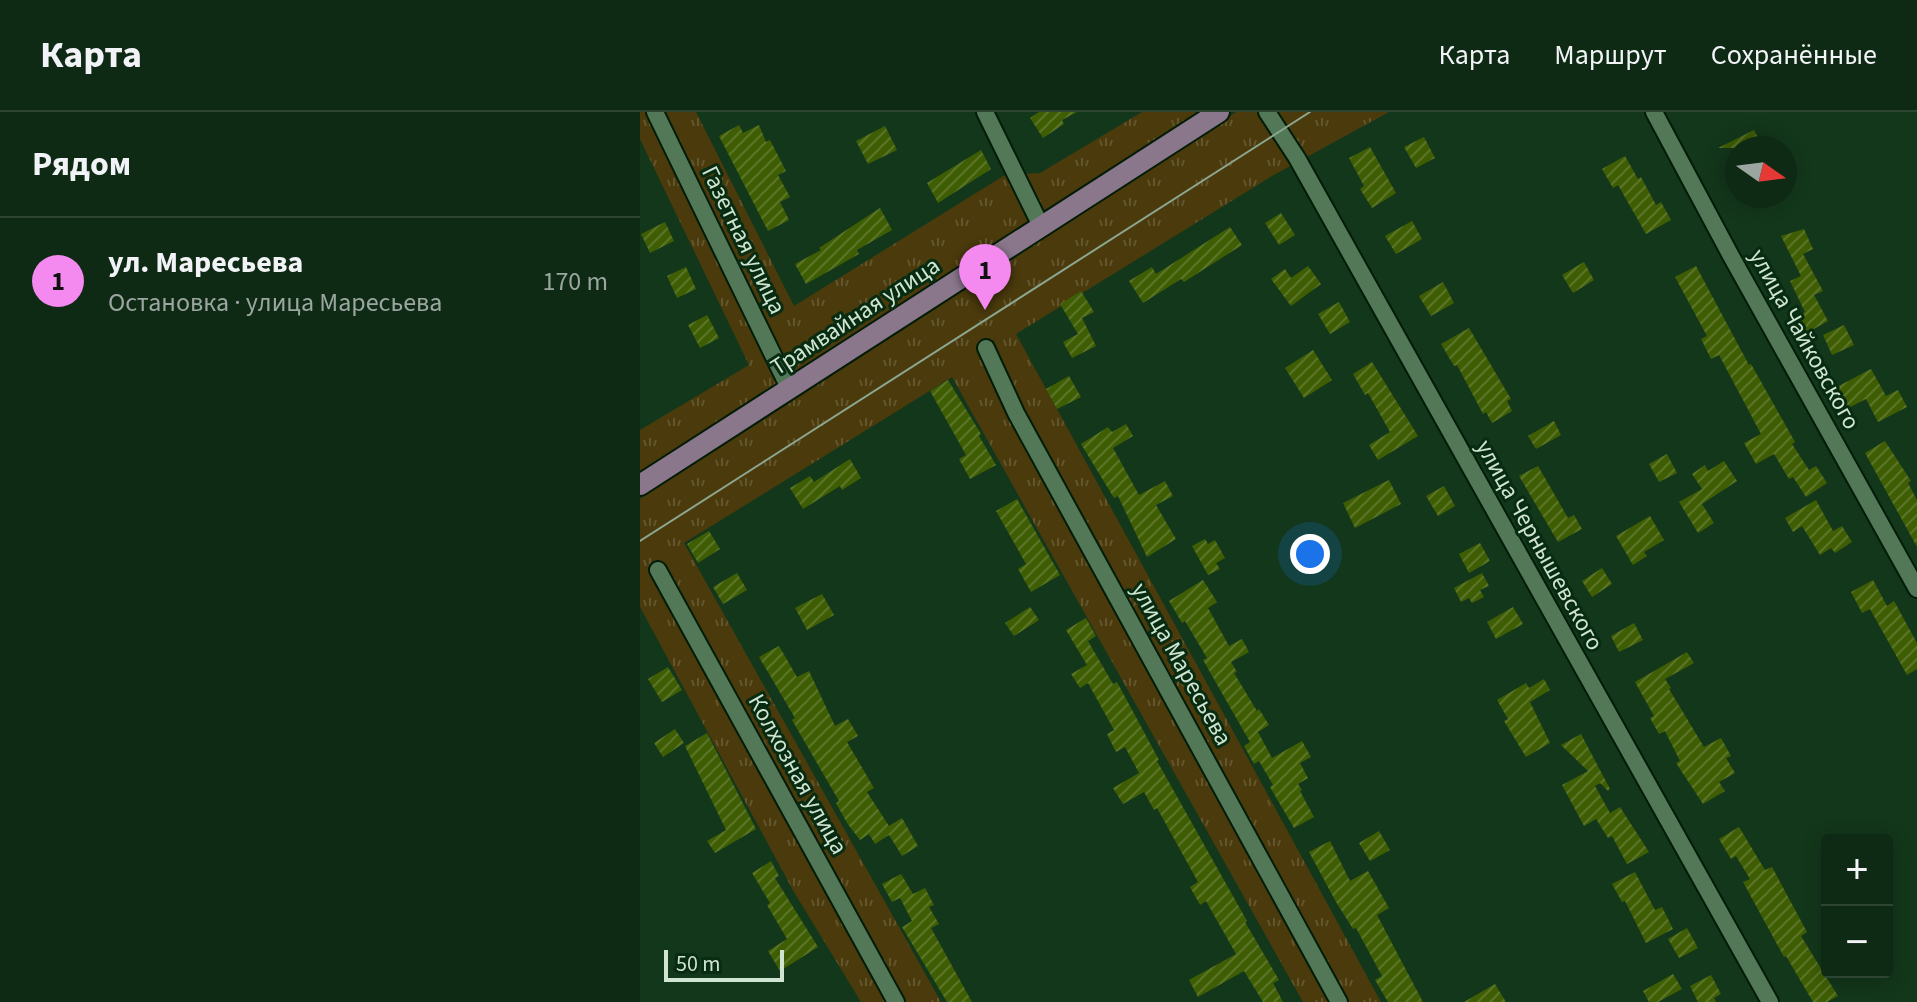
<!DOCTYPE html>
<html lang="ru">
<head>
<meta charset="utf-8">
<style>
  :root { --surface:#0e2914; --page:#1c3522; --text:#f1f3f6; --muted:#9ba6a0; --line:#2e4534; --accent:#f489f0 }
  body { margin:0; font-family:"Source Sans 3",sans-serif; background:var(--page); color:var(--text) }
  .controls { position:absolute; right:24px; bottom:24px; display:grid; overflow:hidden; border-radius:8px; box-shadow:0 4px 20px #0003 }
  .controls button { width:72px; height:72px; display:grid; place-items:center; padding:0; border:0; border-bottom:2px solid var(--line); background:var(--surface); color:var(--text); font:40px sans-serif }
  .compass { position:absolute; left:1085px; top:24px; width:72px; height:72px; border-radius:50%; background:var(--surface); box-shadow:0 4px 20px #0003; rotate:104deg }
  .scale { position:absolute; left:24px; bottom:20px; width:120px; box-sizing:border-box; padding-left:8px; border:4px solid #d0e4d2; border-top:0; font-size:22px; line-height:28px; white-space:nowrap; color:#d0e4d2; -webkit-text-stroke:6px #072c11; paint-order:stroke }
  .you { position:absolute; left:670px; top:442px; width:28px; height:28px; margin:-20px; border:6px solid #fff; border-radius:50%; background:#1a73e8; box-shadow:0 0 0 12px #1a73e833 }
  .badge { display:grid; place-items:center; width:52px; height:52px; border-radius:50%; background:var(--accent); color:#111; font-size:26px; font-weight:700 }
  .pin { position:absolute; translate:-50% -66px; filter:drop-shadow(0 2px 4px #0008) }
  .pin::after { content:''; position:absolute; top:42px; width:28px; height:24px; background:inherit; clip-path:polygon(0 0,100% 0,50% 100%) }
  .list { margin:0; padding:0; list-style:none }
  h2 { display:flex; justify-content:space-between; align-items:center; height:104px; margin:0; padding:0 32px; font-size:34px }
  h2 small { font-size:26px; font-weight:400; color:var(--muted) }
  .list li { display:grid; grid-template-columns:52px 1fr auto; gap:24px; align-items:center; box-sizing:border-box; height:128px; padding:0 32px; border-top:2px solid var(--line) }
  .list b { display:block; font-size:30px; white-space:nowrap }
  .list p { margin:0; font-size:26px; white-space:nowrap; color:var(--muted) }
  .list em { font-size:26px; font-style:normal; color:var(--muted) }
  .map { position:relative; flex:none; width:1277px; height:890px; overflow:hidden }
  header { display:flex; align-items:center; gap:48px; box-sizing:border-box; height:112px; padding:0 40px; background:var(--surface); border-bottom:2px solid var(--line) }
  header strong { font-size:38px }
  nav { display:flex; gap:44px; margin-inline-start:auto; font-size:28px }
  main { display:flex }
  aside { flex:1; background:var(--surface) }
  .map>svg:first-child { display:block }
  .grass { fill:url(#grass-tufts) }
  .building { fill:url(#building-hatch) }
  .lines { fill:none; stroke-linecap:round; stroke-linejoin:round }
  .minor-casing { stroke:#021c08; stroke-width:20 }
  .major-casing { stroke:#021c08; stroke-width:24 }
  .minor { stroke:#527858; stroke-width:16 }
  .major { stroke:#8a778b; stroke-width:20 }
  .tram { stroke:#8ca690; stroke-width:2 }
  .labels { text-anchor:middle; stroke-width:6; stroke-linejoin:round; paint-order:stroke }
  .street-label { font-size:24px; fill:#d0e4d2; stroke:#072c11 }
</style>
</head>
<body>
<header>
<strong>Карта</strong>
<nav><a>Карта</a><a>Маршрут</a><a>Сохранённые</a></nav>
</header>
<main>
<aside>
<h2>Рядом<small></small></h2>
<ul class="list">
<li><span class="badge">1</span><div><b>ул. Маресьева</b><p>Остановка · улица Маресьева</p></div><em>170 m</em></li>
</ul>
</aside>
<div class="map">
<svg width="1277" height="890" viewBox="0 0 1277 890">
  <defs>
    <pattern id="grass-tufts" width="24" height="20" patternUnits="userSpaceOnUse" patternTransform="scale(2)"><rect width="24" height="20" fill="#4a3a0c"/><path d="M3 7l-1-3M5 7V3M7 7l1-3M15 17l-1-3M17 17v-4M19 17l1-3" fill="none" stroke="#63562e"/></pattern>
    <pattern id="building-hatch" width="6" height="6" patternUnits="userSpaceOnUse" patternTransform="scale(2)"><rect width="6" height="6" fill="#3f5e04"/><path d="M-1 1l2-2M0 6l6-6M5 7l2-2" fill="none" stroke="#5a7528"/></pattern>
  </defs>
  <rect width="100%" height="100%" fill="#13371b"/>
  <!-- grass -->
  <path class="grass" d="M0 0H8L139 273 0 364V318L109 253 0 27Z
    M22 0H56L154 194 365 63 400 61 502 0H563L152 265Z
    M596 0H749L632 64 376 222 741 890H663L312 265 44 431 301 890H221L154 780 0 495V387Z"/>
  <!-- building -->
  <path class="building" d="M399 0H437L422 8 424 12 403 26 390 6Z
    M99 13 103 21 119 13 126 30 130 28 146 59 138 63 150 85 140 90 149 108 128 119 79 24Z
    M245 14 257 38 228 52 216 29Z
    M1114 18 1123 36H1078Z
    M784 25 795 46 776 56 764 35Z
    M730 35 756 81 732 96 720 77 724 74 709 46Z
    M341 38 351 57 298 91 287 71Z
    M985 44 998 67 1001 65 1016 93 1021 90 1031 108 1006 122 978 73 973 76 962 57Z
    M240 96 252 118 217 138 219 142 166 172 155 152 181 138 179 136Z
    M641 101 655 123 639 133 625 111Z
    M772 109 782 127 756 142 745 124Z
    M25 110 34 129 10 141 1 122Z
    M590 115 602 133 544 170 541 167 503 191 489 169 512 155 516 162Z
    M1164 117 1173 137 1163 142 1183 179 1174 183 1188 209 1158 226 1149 209 1165 200 1150 169 1161 164 1141 124Z
    M944 150 954 168 933 181 922 163Z
    M668 154 681 172 651 194 631 167 645 157 651 166Z
    M1056 154 1109 253 1111 252 1155 330 1152 332 1169 358 1176 354 1187 371 1166 385 1153 365 1149 367 1134 342 1116 352 1104 331 1121 322 1079 243 1071 247 1061 227 1067 224 1035 165Z
    M46 155 56 177 37 186 27 164Z
    M803 170 814 191 791 204 779 184Z
    M441 179 454 200 442 206 456 234 432 246 423 230 438 222 420 192Z
    M699 190 710 210 690 222 678 202Z
    M67 203 79 226 60 236 48 213Z
    M1204 213 1214 233 1192 243 1183 223Z
    M829 216 871 287 867 289 872 299 852 311 846 300 843 302 817 253 814 254 801 232Z
    M673 238 692 268 664 286 645 256Z
    M732 250 778 324 738 348 729 333 750 320 728 281 725 283 713 262Z
    M1231 257 1246 284 1258 278 1267 295 1238 310 1226 287 1202 299 1191 278Z
    M429 264 441 285 417 297 406 277Z
    M308 268 341 322 339 324 356 353 330 367 319 347 326 343 290 279Z
    M914 309 921 323 896 337 888 324Z
    M486 312 493 324 473 336 499 383 525 369 533 384 516 393 536 427 507 445 478 384 474 386 441 332 468 315 472 320Z
    M1245 329 1271 369 1268 371 1277 388V435L1225 341Z
    M1027 342 1037 361 1019 370 1009 352Z
    M210 347 221 366 202 378 200 374 163 397 150 376 170 364 174 370Z
    M1084 349 1097 369 1062 392 1074 411 1058 421 1039 390 1062 377 1052 362 1065 353 1068 359Z
    M898 354 928 406 934 403 942 417 918 430 879 364Z
    M749 368 761 392 715 416 703 391Z
    M804 374 815 394 798 404 786 384Z
    M377 387 420 463 391 480 378 457 386 452 356 399Z
    M1176 388 1193 419 1202 414 1212 430 1195 441 1191 436 1180 443 1162 414 1153 420 1145 406Z
    M1010 404 1024 428 1004 440 1007 444 993 453 976 424Z
    M69 419 80 437 58 451 47 432Z
    M565 427 568 432 575 428 585 446 576 451 580 457 568 463 552 434Z
    M840 431 850 449 829 461 819 442Z
    M962 456 972 472 952 485 942 469Z
    M97 461 107 478 83 492 73 475Z
    M842 461 849 474 840 478 844 485 832 491 829 486 821 490 814 476Z
    M563 468 577 490 568 496 589 534 602 527 609 540 591 550 597 560 594 561 617 599 619 597 629 613 618 620 632 646 662 629 671 645 660 651 668 666 658 672 662 678 660 679 674 705 654 716 630 675 633 673 619 649 614 652 604 634 610 630 563 548 567 546 545 509 542 511 529 489Z
    M1233 468 1247 494 1254 489 1277 531V557L1267 563 1230 497 1222 501 1211 480Z
    M182 482 194 503 167 518 155 496Z
    M390 495 399 508 374 524 365 511Z
    M873 495 883 512 856 527 847 510Z
    M446 506 456 524 448 529 473 572 477 570 519 648 517 649 607 809 605 810 639 868 633 871 643 890H623L604 859 558 885 549 868 596 842 566 789 560 793 550 775 558 770 517 696 514 698 504 680 483 692 473 676 499 661 485 635 476 640 467 622 474 618 448 571 440 576 431 562 447 553 426 518Z
    M994 511 1003 528 979 540 971 524Z
    M139 534 157 565 169 559 195 614 208 607 218 624 207 630 234 676 227 680 249 714 262 706 278 734 262 744 249 723 235 732 229 722 220 728 207 711 196 691 199 689 152 608 155 606 119 545Z
    M1047 540 1054 551 1025 567 1031 576 1029 577 1064 635 1081 626 1091 644 1086 646 1095 661 1079 670 1085 679 1063 692 1036 651 1040 649 1025 619 1019 622 1010 606 1014 604 995 570Z
    M28 555 42 578 22 590 8 567Z
    M904 567 910 578 890 590 910 631 886 645 864 609 868 607 857 588 886 571 889 576Z
    M35 617 44 631 23 645 14 631Z
    M67 621 116 717 75 741 67 729 86 718 45 634Z
    M941 622 970 677 968 679 960 671 955 674 970 701 980 695 1009 740 987 752 972 724 968 726 956 707 944 714 922 673 948 659 921 633Z
    M1099 715 1125 758 1132 755 1167 820 1161 824 1198 884 1187 890H1173L1146 844 1144 845 1103 770 1110 767 1096 744 1091 747 1079 727Z
    M739 719 750 738 730 749 719 731Z
    M690 729 710 769 728 759 749 796 737 803 783 890H748L735 868 742 864 716 816 713 817 696 790 669 740Z
    M131 749 139 764 135 766 178 835 140 859 128 839 147 827 127 793 130 791 112 761Z
    M995 760 1015 798 1022 795 1033 817 1006 831 985 789 982 790 972 772Z
    M261 762 273 782 285 776 294 793 289 795 299 812 291 816 332 890H307L262 815 272 809 260 786 252 790 242 772Z
    M1047 816 1058 836 1039 846 1028 827Z
    M1033 862 1042 877 1018 890H1009L1003 879Z
    M1071 863 1081 882 1074 886 1076 890H1058L1050 874Z
    M855 872 866 890H824Z"/>
  <g class="lines">
    <defs>
      <path id="minor" d="M15 0 150 278
        M345 0 401 114
        M627 0 657 46 1130 890
        M1014 0 1091 144 1277 477
        M346 236 376 301 699 890
        M18 458 256 890"/>
      <path id="major" d="M0 373 579 0"/>
    </defs>
    <!-- minor casing -->
    <use href="#minor" class="minor-casing"/>
    <!-- major casing -->
    <use href="#major" class="major-casing"/>
    <!-- minor -->
    <use href="#minor" class="minor"/>
    <!-- major -->
    <use href="#major" class="major"/>
    <!-- tram -->
    <path class="tram" d="M0 429 670 0"/>
  </g>
  <g class="labels">
    <!-- street labels -->
    <g class="street-label">
      <text transform="translate(104 128) rotate(64)" y="8">Газетная улица</text>
      <text transform="translate(215 204) rotate(-33)" y="8">Трамвайная улица</text>
      <text transform="translate(1165 227) rotate(61)" y="8">улица Чайковского</text>
      <text transform="translate(900 433) rotate(61)" y="8">улица Чернышевского</text>
      <text transform="translate(542 552) rotate(61)" y="8">улица Маресьева</text>
      <text transform="translate(158 662) rotate(61)" y="8">Колхозная улица</text>
    </g>
  </g>
</svg>
<div class="controls">
<button>+</button>
<button>−</button>
</div>
<svg class="compass" viewBox="-18 -18 36 36"><path d="M0-13l5 13h-10z" fill="#e53935"/><path d="M0 13l5-13h-10z" fill="#9ba6a0"/></svg>
<div class="scale">50 m</div>
<div class="you"></div>
<div class="pin badge" style="left:345px;top:198px">1</div>
</div>
</main>
</body>
</html>
